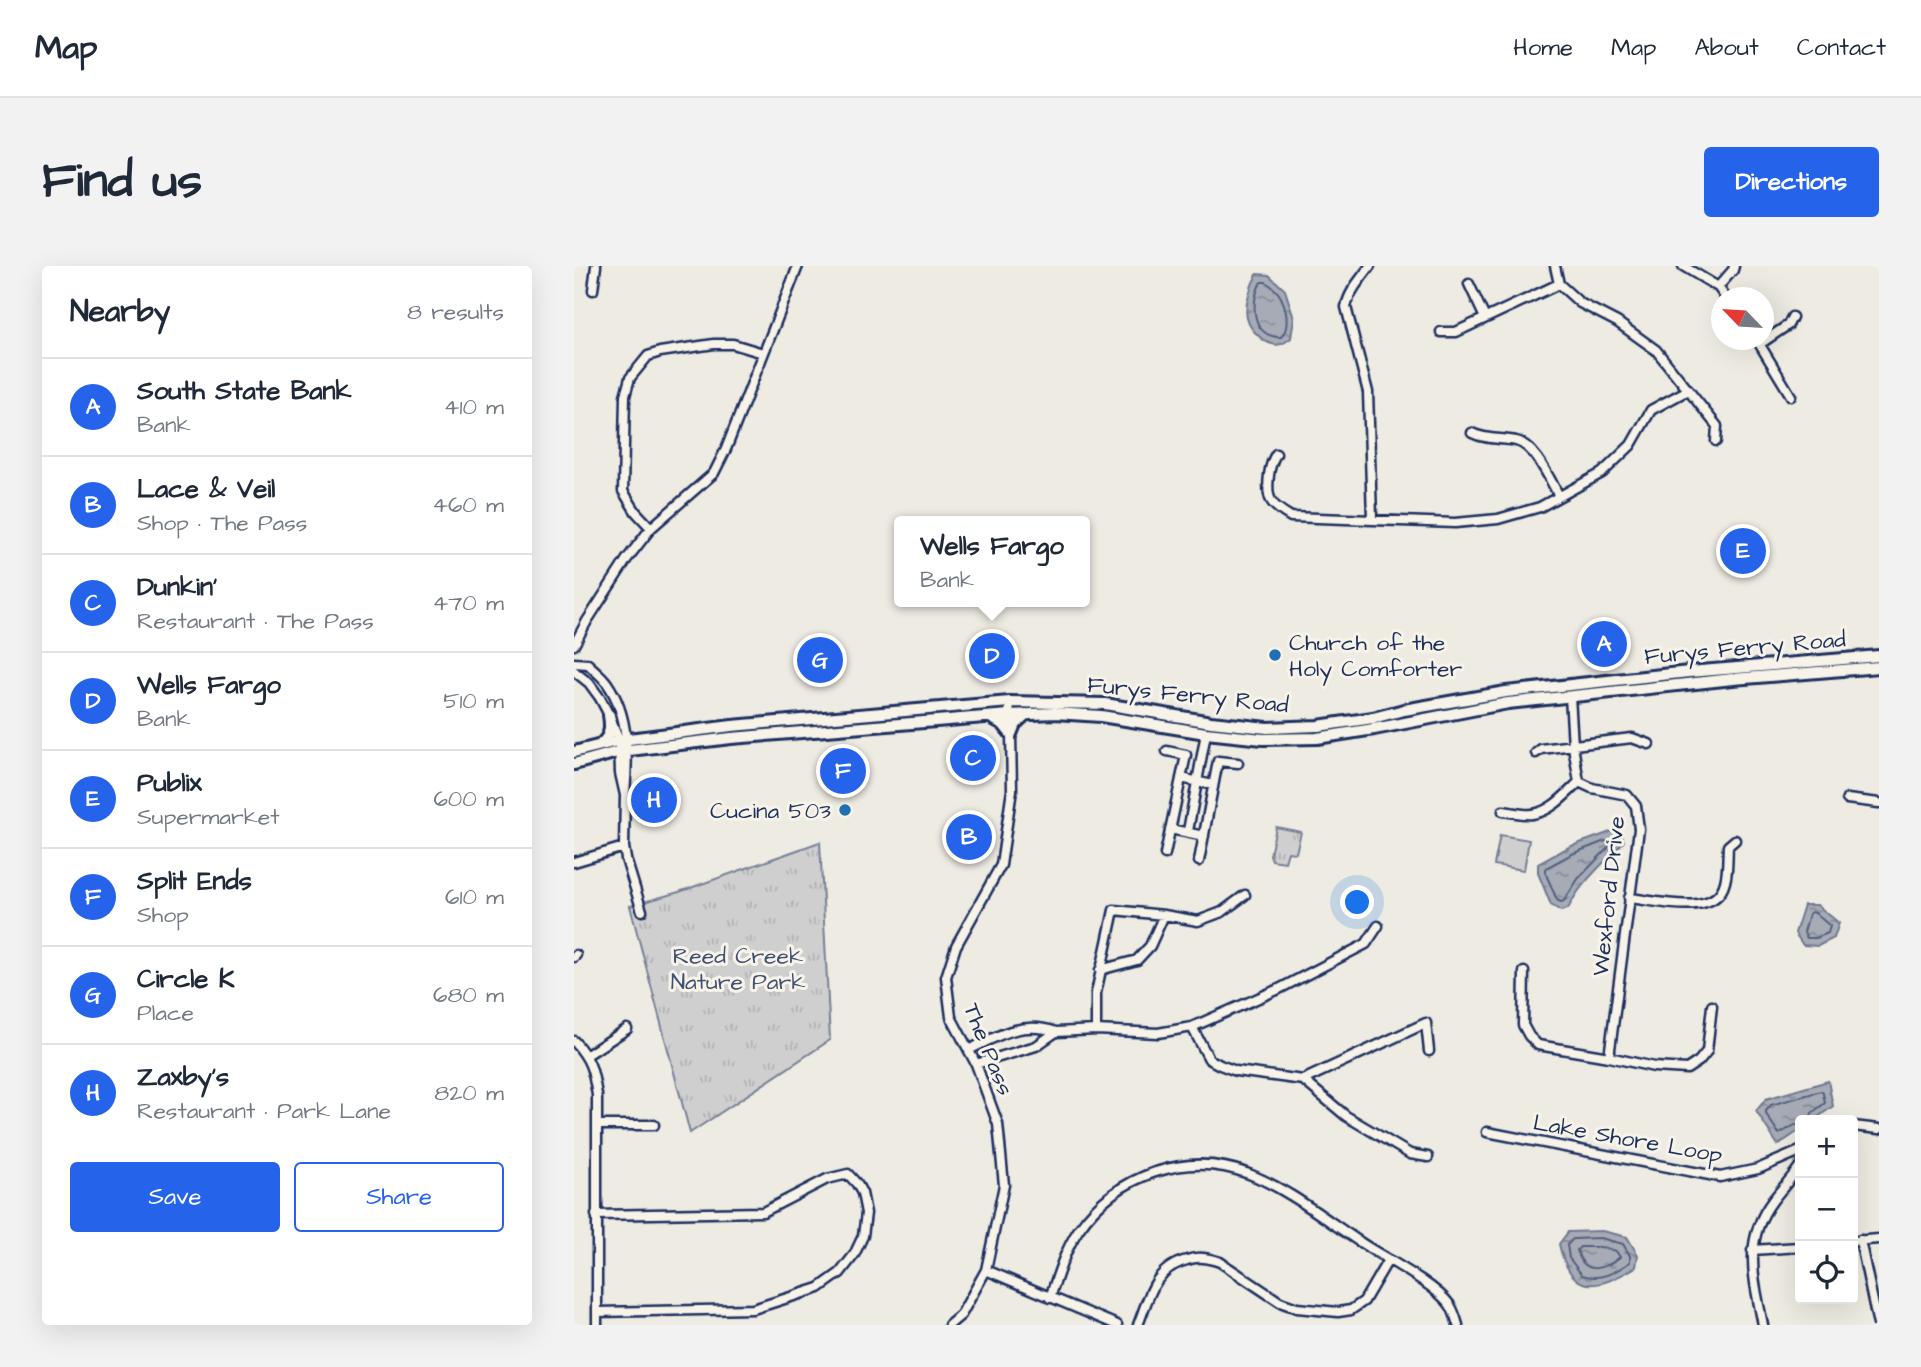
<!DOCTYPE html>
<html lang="en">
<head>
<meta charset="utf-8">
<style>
  :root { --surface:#fff; --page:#f2f2f3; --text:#1f2937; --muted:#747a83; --line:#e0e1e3; --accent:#2563eb }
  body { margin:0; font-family:"Architects Daughter",sans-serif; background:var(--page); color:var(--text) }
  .controls { position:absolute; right:21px; bottom:21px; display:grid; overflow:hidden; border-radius:7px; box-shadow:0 7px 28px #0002 }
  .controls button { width:63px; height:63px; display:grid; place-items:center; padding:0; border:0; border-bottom:2px solid var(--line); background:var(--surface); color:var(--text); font:35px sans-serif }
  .compass { position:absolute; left:1137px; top:21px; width:63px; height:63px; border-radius:50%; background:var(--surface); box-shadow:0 7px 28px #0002; rotate:295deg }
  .you { position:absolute; left:784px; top:637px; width:24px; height:24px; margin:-18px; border:5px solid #fff; border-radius:50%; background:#1a73e8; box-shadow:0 0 0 10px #1a73e833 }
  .badge { display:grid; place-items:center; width:46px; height:46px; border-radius:50%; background:var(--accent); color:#fff; font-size:23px; font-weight:700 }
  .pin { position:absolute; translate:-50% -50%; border:4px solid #fff; box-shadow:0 2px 7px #0006 }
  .popup { position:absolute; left:320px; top:250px; width:196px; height:91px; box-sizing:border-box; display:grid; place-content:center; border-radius:7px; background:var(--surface); filter:drop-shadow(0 2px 5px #0005); font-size:23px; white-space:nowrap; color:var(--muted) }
  .popup b { font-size:26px; color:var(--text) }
  .popup::after { content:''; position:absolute; left:50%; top:100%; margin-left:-14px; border:14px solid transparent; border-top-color:var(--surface) }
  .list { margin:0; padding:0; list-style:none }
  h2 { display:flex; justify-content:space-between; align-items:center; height:91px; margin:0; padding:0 28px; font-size:30px }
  h2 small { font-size:23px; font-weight:400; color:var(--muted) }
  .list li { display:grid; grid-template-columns:46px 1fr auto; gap:21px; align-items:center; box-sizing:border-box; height:98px; padding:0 28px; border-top:2px solid var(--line) }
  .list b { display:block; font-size:26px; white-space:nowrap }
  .list p { margin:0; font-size:23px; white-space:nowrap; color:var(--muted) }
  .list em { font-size:23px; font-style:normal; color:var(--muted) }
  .actions { display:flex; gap:14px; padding:21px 28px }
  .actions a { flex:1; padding:16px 0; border:2px solid var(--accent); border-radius:7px; text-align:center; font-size:24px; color:var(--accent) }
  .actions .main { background:var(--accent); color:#fff }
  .icon { flex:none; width:38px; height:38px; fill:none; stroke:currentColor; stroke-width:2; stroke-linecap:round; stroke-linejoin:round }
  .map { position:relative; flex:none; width:1305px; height:1059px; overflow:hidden; border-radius:7px }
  header { display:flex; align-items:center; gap:42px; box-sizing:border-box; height:98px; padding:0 35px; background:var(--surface); border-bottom:2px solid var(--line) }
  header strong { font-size:33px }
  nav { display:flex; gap:38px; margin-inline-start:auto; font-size:24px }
  .intro { display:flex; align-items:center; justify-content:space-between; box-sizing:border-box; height:168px; padding:0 42px }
  h1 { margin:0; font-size:49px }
  .button { padding:18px 32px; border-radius:7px; background:var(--accent); color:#fff; font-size:24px; font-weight:700 }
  main { display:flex; gap:42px; padding:0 42px }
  aside { flex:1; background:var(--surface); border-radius:7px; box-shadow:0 7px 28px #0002 }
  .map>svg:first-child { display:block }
  .green { fill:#cfcfcf; stroke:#757f96; stroke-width:2 }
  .park { fill:url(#park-tufts); stroke:#757f96; stroke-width:2 }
  .water { fill:url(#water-ripples); stroke:#6e7992; stroke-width:2 }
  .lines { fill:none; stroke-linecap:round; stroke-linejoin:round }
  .shore { stroke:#536181; stroke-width:2 }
  .minor-casing { stroke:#1b2f5e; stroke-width:13 }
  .major-casing { stroke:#1b2f5e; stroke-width:16 }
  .minor { stroke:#f7f3e8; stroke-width:8 }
  .major { stroke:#f7f3e8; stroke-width:10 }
  .poi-dot { fill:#1f6fb2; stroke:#f7f3e8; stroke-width:2.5 }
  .labels { text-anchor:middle; stroke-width:6; stroke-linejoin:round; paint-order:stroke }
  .poi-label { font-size:23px; fill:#1b2f5e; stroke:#f7f3e8; text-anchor:start }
  .street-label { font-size:23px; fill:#1b2f5e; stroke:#f7f3e8 }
  .park-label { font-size:23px; fill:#3f4f75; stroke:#f7f3e8 }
</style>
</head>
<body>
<header>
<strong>Map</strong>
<nav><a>Home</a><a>Map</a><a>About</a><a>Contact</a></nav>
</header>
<div class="intro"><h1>Find us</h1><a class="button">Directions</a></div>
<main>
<aside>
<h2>Nearby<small>8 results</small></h2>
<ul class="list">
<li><span class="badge">A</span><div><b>South State Bank</b><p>Bank</p></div><em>410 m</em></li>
<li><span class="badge">B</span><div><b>Lace &amp; Veil</b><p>Shop · The Pass</p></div><em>460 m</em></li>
<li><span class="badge">C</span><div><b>Dunkin'</b><p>Restaurant · The Pass</p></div><em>470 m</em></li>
<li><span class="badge">D</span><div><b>Wells Fargo</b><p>Bank</p></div><em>510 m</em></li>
<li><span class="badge">E</span><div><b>Publix</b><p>Supermarket</p></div><em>600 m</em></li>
<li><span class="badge">F</span><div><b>Split Ends</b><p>Shop</p></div><em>610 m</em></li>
<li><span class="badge">G</span><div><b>Circle K</b><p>Place</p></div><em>680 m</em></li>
<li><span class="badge">H</span><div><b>Zaxby's</b><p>Restaurant · Park Lane</p></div><em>820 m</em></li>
</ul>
<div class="actions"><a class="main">Save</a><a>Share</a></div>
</aside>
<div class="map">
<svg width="1305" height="1059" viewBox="0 0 1305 1059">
  <defs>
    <pattern id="park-tufts" width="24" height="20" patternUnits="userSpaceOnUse" patternTransform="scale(1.75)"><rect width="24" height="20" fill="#cfcfcf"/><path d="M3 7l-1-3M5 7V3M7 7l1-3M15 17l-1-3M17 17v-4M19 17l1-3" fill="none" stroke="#b1b2b4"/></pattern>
    <pattern id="water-ripples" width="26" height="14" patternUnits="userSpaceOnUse" patternTransform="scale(1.75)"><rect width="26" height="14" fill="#a6abb5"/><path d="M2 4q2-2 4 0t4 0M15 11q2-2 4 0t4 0" fill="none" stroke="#868c96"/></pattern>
  </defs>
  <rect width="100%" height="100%" fill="#eeebe2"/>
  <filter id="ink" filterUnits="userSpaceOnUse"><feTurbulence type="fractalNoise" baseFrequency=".0143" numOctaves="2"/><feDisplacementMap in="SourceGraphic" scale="14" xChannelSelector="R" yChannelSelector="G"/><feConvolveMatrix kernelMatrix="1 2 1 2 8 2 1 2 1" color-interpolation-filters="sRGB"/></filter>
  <g filter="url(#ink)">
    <!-- green -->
    <path class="green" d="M926 569 955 574 950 604 920 599Z"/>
    <!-- park -->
    <path class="park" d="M702 561 727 566 722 587 714 586 711 596 698 594 696 589Z
      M246 576 256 774 116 867 56 640 105 626Z"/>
    <!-- water -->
    <path class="water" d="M683 8 695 9 711 24 720 52 717 72C714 74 711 77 707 78 694 82 676 65 673 52 670 40 677 19 683 8Z
      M1039 565 1048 569 1050 575C1030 598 1007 615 994 643L987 645 977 639 964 607V598L995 581Z
      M1230 639H1243L1265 657 1260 672 1244 680 1229 679 1221 667Z
      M1254 815 1259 840 1240 854H1226V864L1204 879 1182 845 1192 833Z
      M1028 965 1053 971 1064 989 1062 1001C1023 1024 997 1031 985 978L994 966Z"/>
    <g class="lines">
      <!-- shore -->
      <path class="shore" d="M687 16H692C696 19 702 24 705 28 712 39 717 61 707 71 677 72 676 35 687 16Z
        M1031 575 1035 576V581L1004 613 990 635 987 636 983 634 971 606 972 602 998 588Z
        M1237 646 1241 647 1256 660 1254 667 1242 672H1233L1230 666 1235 648Z
        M1226 859H1221L1205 868 1192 848V845L1197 839 1247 825 1249 827 1251 837 1238 847 1236 854
        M1026 972 1049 978 1056 990V996C1040 1007 1027 1015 1008 1009L995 992 993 979 999 973Z
        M1006 981H1026L1042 985 1046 991C1029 1005 1009 1009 1003 984Z"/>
      <defs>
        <path id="minor" d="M796 0C787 13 775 25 772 41L794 126 798 252
          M981 0 985 18 1006 37 1043 56 1082 84 1143 160 1142 175
          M1109 0 1144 21 1152 32
          M895 18 911 52
          M1144 21 1159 4 1160 0
          M19 24 22 0
          M867 66H882L985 18
          M1183 74 1217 130
          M1186 78 1214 59 1218 51
          M898 167C912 174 926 172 942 175 961 179 976 214 985 230
          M702 188C697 196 696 201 695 209 692 233 696 239 717 251L881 257 924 253 966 241 1028 207 1057 179 1077 144 1114 124
          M77 262 62 246 49 225 51 130 56 112 74 90 86 86 140 78H159L189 87
          M0 379 13 355 53 293 77 262 140 207 152 183 224 0
          M0 397 14 398C20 404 28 410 33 417 56 450 54 491 51 529L46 507 45 474 36 451 26 432 15 417 0 405
          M996 430 999 480 1005 516 1018 522 1053 529 1062 540 1065 563 1035 791
          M962 487 967 483 1058 472 1075 478
          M607 512 639 519
          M51 529 50 581 52 593 68 645
          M1273 533 1305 537
          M929 545C938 546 949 549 958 548 977 546 992 528 1005 516
          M596 563 630 570
          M614 565 632 467
          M591 588 612 489 593 485
          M625 595 644 495 664 497
          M0 596 50 581
          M1055 632C1078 634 1128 648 1145 628 1155 617 1153 594 1154 580L1161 574
          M0 691 2 689
          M526 704 563 694 576 680 590 649
          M950 706 949 759 955 770 964 779 1035 791 1080 801 1113 803 1125 795 1133 785 1138 740
          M618 761 635 793 646 799 662 805 729 814 772 850 836 888 854 891
          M522 764V727L540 644 590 649 624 655 648 646 671 629
          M0 775C17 794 19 804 23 829V1059
          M395 784C424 769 450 754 482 766
          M13 789 53 763
          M402 798 462 780 482 766 522 764 584 767 618 761 705 723 792 678 804 660
          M729 814 852 757 855 785
          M23 859H80
          M1279 860 1305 863
          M913 866 1146 911 1184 903 1226 885
          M22 949 189 946 253 913 274 908 283 918 288 927 292 947 289 970 280 989 266 1007 245 1022 179 1043 23 1046
          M1286 974 1304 1059
          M1279 975 1305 973
          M1178 984 1226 981
          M412 1004 543 1059
          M476 1032C484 1008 491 984 505 963 542 909 613 884 675 908 716 924 752 954 789 978 812 993 861 1018 876 1039 880 1045 882 1052 884 1059
          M375 1059 387 1049 412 1004 430 919 424 858 402 798 377 751 372 711 382 680 427 599 438 524 437 468 435 449 436 436
          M564 1059C575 1031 580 1002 613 994 625 990 634 992 646 996L706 1036 723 1042 764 1046 777 1044 790 1035 814 994
          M1189 1059C1180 1013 1168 975 1199 934 1208 922 1218 912 1226 900"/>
        <path id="major" d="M416 451 429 458 437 468 441 458 452 448
          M27 478C37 470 37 461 35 449
          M0 486 47 474 158 460 436 436 531 438 637 456 693 462 744 460 799 452 830 444 932 426 1115 406 1305 390
          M0 498 47 485 157 472 435 449 481 447 527 450 632 467 689 473 743 472 800 463 934 437 1159 413 1305 401"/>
      </defs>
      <!-- minor casing -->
      <use href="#minor" class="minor-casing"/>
      <!-- major casing -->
      <use href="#major" class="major-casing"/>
      <!-- minor -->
      <use href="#minor" class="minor"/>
      <!-- major -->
      <use href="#major" class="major"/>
    </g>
  </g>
  <!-- markers -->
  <g class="poi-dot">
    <circle cx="701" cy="389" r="7"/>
    <circle cx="271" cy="544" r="7"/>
  </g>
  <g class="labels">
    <!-- poi labels -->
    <g class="poi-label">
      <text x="715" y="384">Church of the<tspan x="715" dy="26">Holy Comforter</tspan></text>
      <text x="257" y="552" text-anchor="end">Cucina 503</text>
    </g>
    <!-- street labels -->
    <g class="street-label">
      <text transform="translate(1171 381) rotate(-5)" y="8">Furys Ferry Road</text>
      <text transform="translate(614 428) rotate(6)" y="8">Furys Ferry Road</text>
      <text transform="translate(1034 630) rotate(-84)" y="8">Wexford Drive</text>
      <text transform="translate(415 783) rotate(68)" y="8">The Pass</text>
      <text transform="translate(1054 872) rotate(10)" y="8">Lake Shore Loop</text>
    </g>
    <!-- park labels -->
    <g class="park-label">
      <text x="164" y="697">Reed Creek<tspan x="164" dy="26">Nature Park</tspan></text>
    </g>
  </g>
</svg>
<div class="controls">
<button>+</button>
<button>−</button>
<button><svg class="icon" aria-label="locate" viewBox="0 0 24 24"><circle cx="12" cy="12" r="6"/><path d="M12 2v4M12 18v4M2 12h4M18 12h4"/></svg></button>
</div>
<svg class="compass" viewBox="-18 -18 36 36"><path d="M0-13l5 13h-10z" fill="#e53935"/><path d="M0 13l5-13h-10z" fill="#747a83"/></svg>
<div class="you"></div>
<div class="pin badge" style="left:1030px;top:378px">A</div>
<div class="pin badge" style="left:395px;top:571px">B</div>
<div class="pin badge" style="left:399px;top:492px">C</div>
<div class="pin badge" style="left:418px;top:390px">D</div>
<div class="popup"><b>Wells Fargo</b>Bank</div>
<div class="pin badge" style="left:1169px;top:285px">E</div>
<div class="pin badge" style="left:269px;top:505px">F</div>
<div class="pin badge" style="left:246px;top:394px">G</div>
<div class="pin badge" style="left:80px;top:534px">H</div>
</div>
</main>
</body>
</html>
